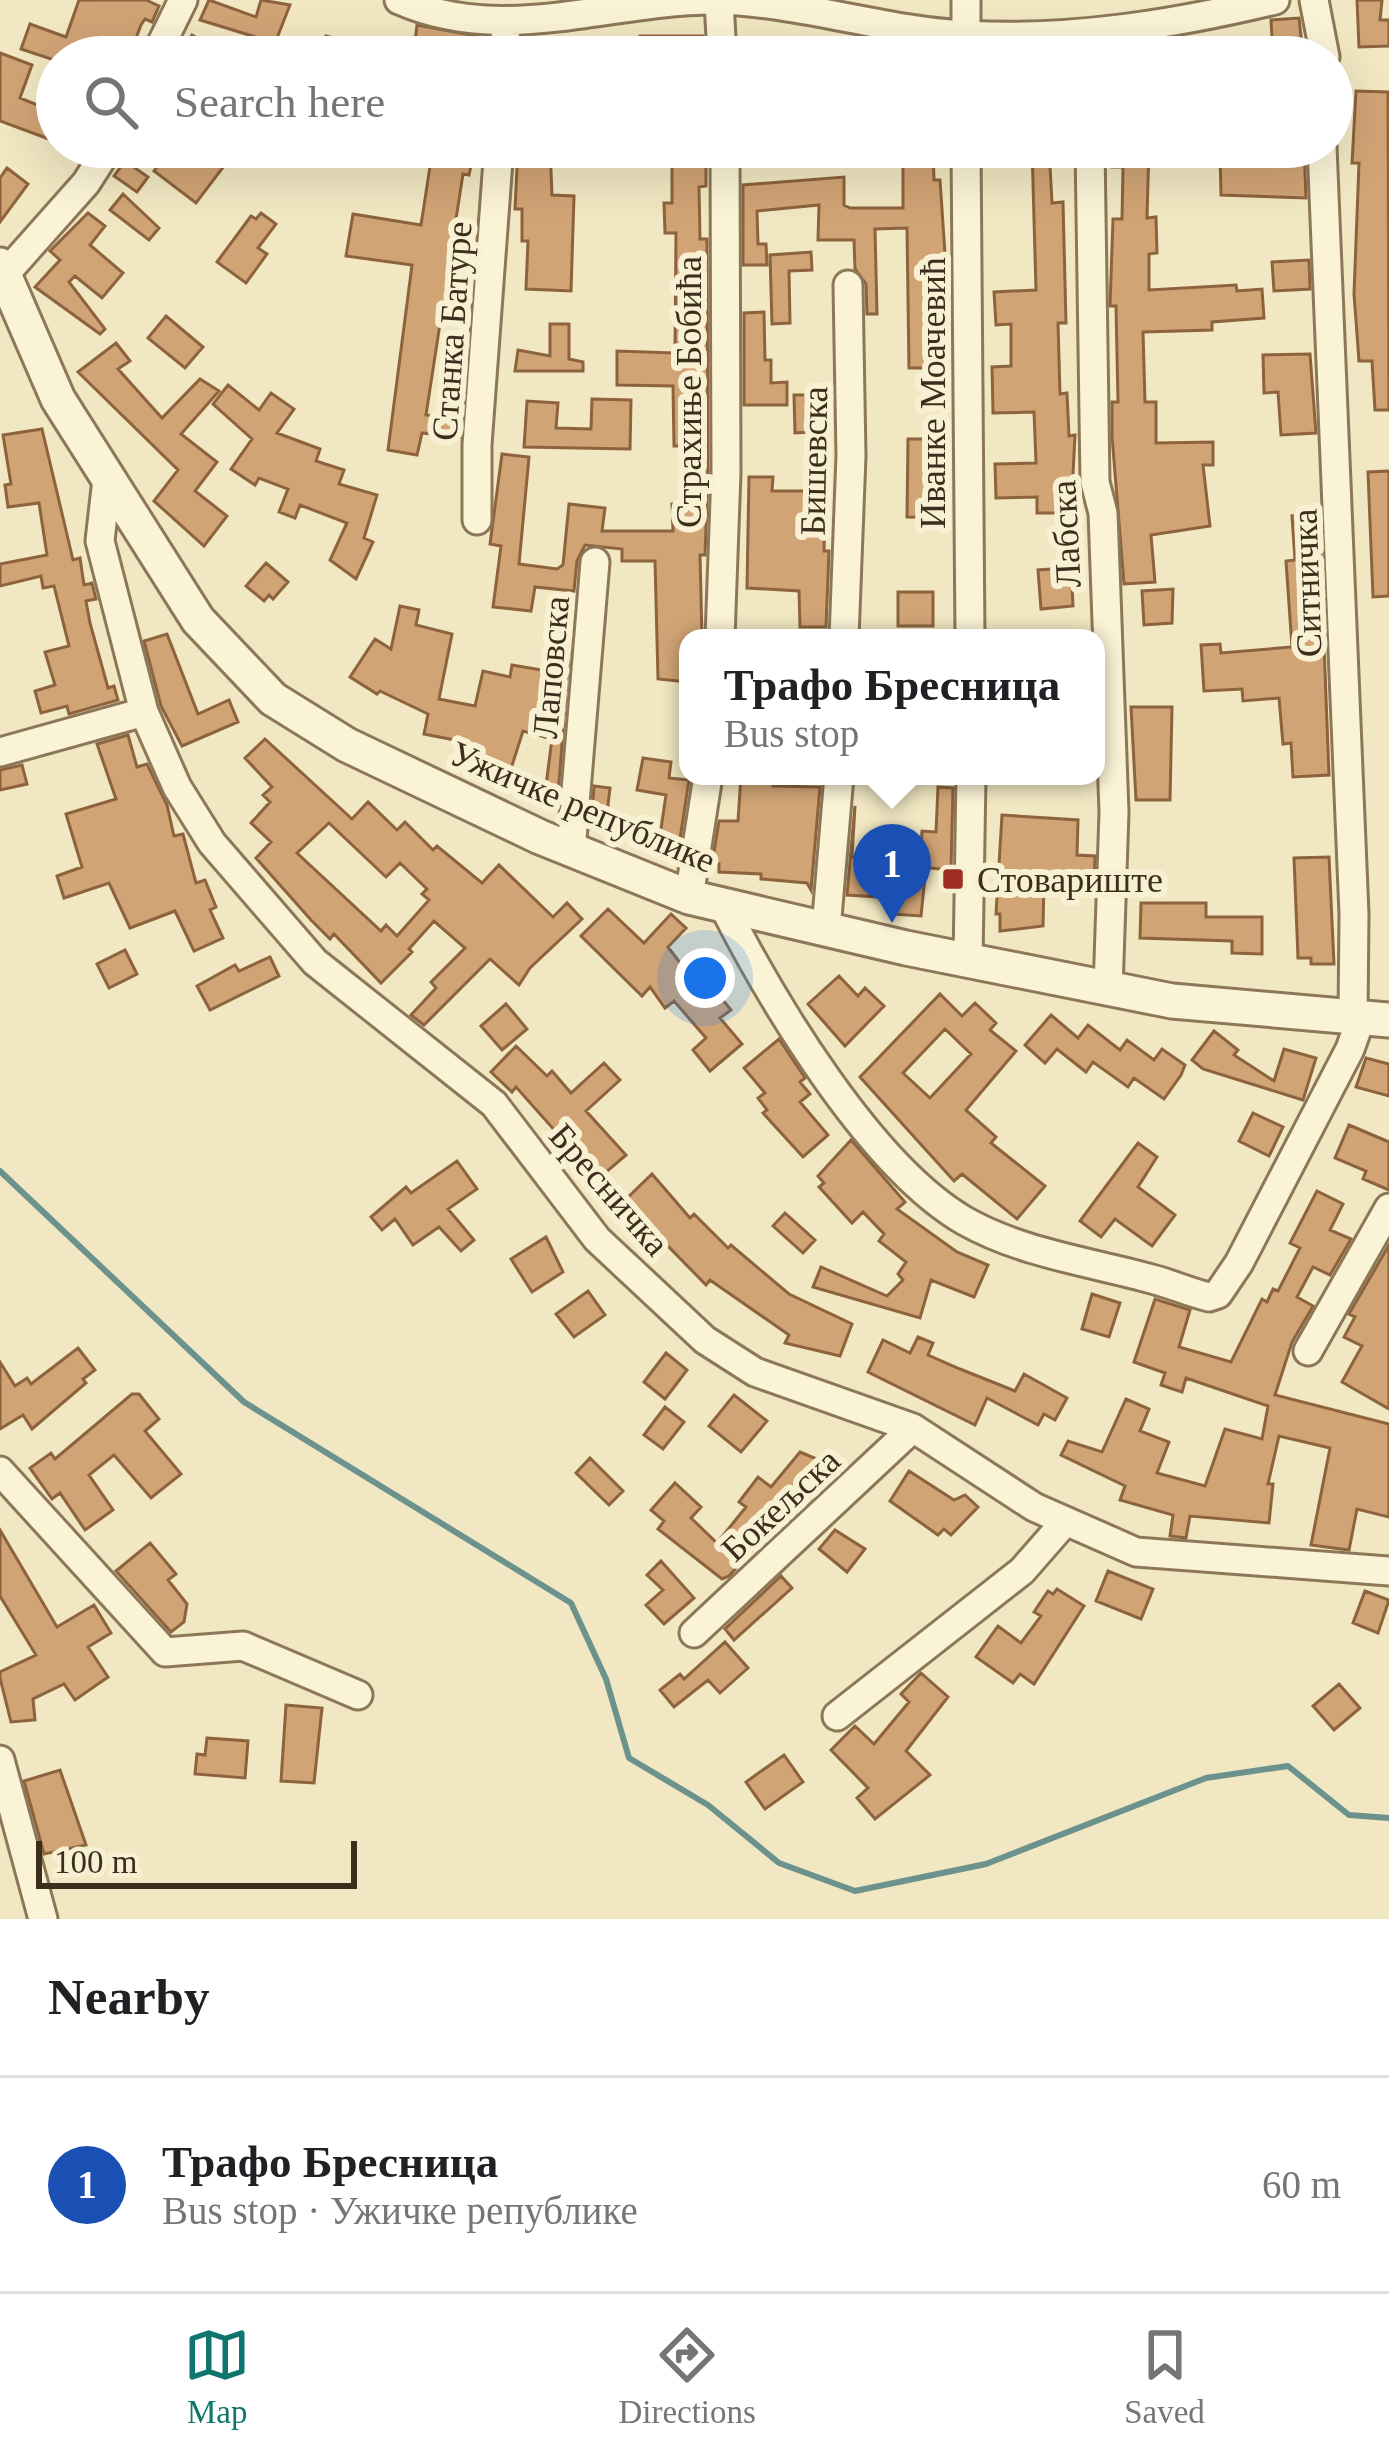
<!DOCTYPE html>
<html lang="en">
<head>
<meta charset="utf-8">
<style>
  :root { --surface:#fff; --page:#f6f6f6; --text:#202124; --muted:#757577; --line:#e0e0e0; --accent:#0f766e }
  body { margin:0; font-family:"Times New Roman",serif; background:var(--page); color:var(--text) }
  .scale { position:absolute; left:36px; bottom:30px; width:321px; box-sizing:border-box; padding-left:12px; border:6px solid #3b2e1d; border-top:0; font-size:33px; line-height:42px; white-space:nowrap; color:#3b2e1d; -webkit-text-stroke:9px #f8f0d2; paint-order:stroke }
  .you { position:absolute; left:705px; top:978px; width:42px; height:42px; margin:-30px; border:9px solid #fff; border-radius:50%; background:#1a73e8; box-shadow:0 0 0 18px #1a73e833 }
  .badge { display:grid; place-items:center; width:78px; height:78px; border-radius:50%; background:var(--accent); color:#fff; font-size:39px; font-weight:700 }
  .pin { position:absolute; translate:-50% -99px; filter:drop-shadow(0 3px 6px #0008) }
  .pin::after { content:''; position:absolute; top:63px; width:42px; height:36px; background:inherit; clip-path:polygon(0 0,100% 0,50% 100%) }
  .popup { position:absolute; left:679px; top:629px; width:426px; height:156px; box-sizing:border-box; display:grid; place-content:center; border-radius:24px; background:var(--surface); filter:drop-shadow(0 3px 9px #0005); font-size:39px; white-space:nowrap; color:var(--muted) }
  .popup b { font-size:45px; color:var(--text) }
  .popup::after { content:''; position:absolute; left:50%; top:100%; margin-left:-24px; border:24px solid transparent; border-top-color:var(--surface) }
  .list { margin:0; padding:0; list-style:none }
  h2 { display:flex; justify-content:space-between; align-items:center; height:156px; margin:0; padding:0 48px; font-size:51px }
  h2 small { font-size:39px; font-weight:400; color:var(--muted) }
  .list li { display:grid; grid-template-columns:78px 1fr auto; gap:36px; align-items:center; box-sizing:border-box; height:216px; padding:0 48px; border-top:3px solid var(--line) }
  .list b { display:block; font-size:45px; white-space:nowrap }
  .list p { margin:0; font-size:39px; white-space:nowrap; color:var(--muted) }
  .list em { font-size:39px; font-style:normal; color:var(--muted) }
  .icon { flex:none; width:66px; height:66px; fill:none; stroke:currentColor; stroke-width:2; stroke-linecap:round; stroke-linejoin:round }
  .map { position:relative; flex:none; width:1389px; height:1919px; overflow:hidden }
  .search { position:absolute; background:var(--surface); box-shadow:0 12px 48px #0002; left:36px; right:36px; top:36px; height:132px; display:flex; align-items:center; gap:30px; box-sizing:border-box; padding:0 42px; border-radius:66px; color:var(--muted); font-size:45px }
  .sheet { height:372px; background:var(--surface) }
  nav { display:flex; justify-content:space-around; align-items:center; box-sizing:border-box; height:168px; border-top:3px solid var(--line); background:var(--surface); font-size:33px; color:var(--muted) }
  nav a { display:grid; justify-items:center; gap:6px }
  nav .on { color:var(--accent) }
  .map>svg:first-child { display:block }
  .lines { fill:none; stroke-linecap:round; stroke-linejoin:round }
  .stream { stroke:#6b928c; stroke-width:6 }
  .building { fill:#d1a475; stroke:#8c633c; stroke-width:3; fill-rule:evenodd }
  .minor-casing { stroke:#8c7858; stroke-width:33 }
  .tertiary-casing { stroke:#8c7858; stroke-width:39 }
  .minor { stroke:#fbf3d6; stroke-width:27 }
  .tertiary { stroke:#fbf3d6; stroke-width:33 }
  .poi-dot { fill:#9e2e24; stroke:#f8f0d2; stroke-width:4.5 }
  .labels { text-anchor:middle; stroke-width:12; stroke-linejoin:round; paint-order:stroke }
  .street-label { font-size:36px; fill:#3b2e1d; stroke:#f8f0d2 }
  .poi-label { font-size:36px; fill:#3b2e1d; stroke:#f8f0d2; text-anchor:start }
</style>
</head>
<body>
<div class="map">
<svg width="1389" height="1919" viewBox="0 0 1389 1919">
  <rect width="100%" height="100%" fill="#f1e7c2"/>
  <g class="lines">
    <!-- stream -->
    <path class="stream" d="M0 1171 244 1402 571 1603 606 1679 629 1758 708 1805 779 1863 855 1891 986 1864 1206 1778 1288 1766 1349 1815 1389 1818"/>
  </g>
  <!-- building -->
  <path class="building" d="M79 0H146L159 6 152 22 145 19 141 25 129 57H57V61L21 49 30 24 66 37Z
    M209 0 256 17 261 0 290 5 275 43 200 20Z
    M1357 0H1382L1380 20H1389V46L1359 47Z
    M1299 18 1303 55 1273 56 1271 20Z
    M417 25 487 38 486 56 413 57Z
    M192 35 231 57H179Z
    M326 36 384 51 383 57H320Z
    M640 36H703L704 57H641Z
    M0 53 32 65 20 98 57 113V142L0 121Z
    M1356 91 1388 92 1389 410H1375L1372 361H1359L1354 294 1359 163H1352Z
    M172 147H207L227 162 196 203 154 171Z
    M433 147H475L469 175 463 174 451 251 448 287 456 288 454 306 443 304 426 415 461 419 460 437 422 433 417 455 388 450 412 265 346 256 353 214 421 225Z
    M518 147H550L552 195 574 196 571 291 526 289 528 241H522V209H515Z
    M903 147H933L934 180H940L947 283 942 368H909L907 228 875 229 877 314H867L866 284 855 269 854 240H818L819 205 757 211 758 244H766L767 265H743V185L844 177V205L850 208H903Z
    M1032 147H1049L1052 203 1063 202 1066 323H1058L1060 394 1067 393 1069 436 1075 435 1071 513H1037V497L996 498 995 464 1036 463 1034 412 993 413 992 367 1011 366V324L996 325 994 292 1036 290Z
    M1113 147H1149L1147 218 1156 217 1157 253 1149 254V290L1236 285 1237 291 1262 289 1264 318 1212 322V330L1143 332 1145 402H1156V443L1213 442V465H1203L1210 526 1151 535 1155 582 1124 584 1112 436V402H1118L1116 306H1110L1113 219H1122L1123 167H1112Z
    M1275 147H1304L1306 198 1221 195 1220 153 1275 152Z
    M706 154V186L699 187 700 239H707L708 472 705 555H700L702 638H688V682L658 679 655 561H622V549L585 545 577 561 574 591 535 587 531 611 493 607 501 546 490 544 502 454 529 457 519 564 557 569 563 565 569 504 605 508 602 531H673L672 504H685L686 493 684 446H674L673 386 617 385V351L675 353 676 233H665L664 203H672V155Z
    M125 161 148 177 137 192 114 176Z
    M7 168 28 184 0 222V178Z
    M123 194 159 228 149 240 110 210Z
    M88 213 105 226 90 245 123 273 102 298 75 276 69 282 105 329 100 334 35 287 60 260 50 251Z
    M261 213 276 224 258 248 267 254 246 283 217 262 251 216 256 219Z
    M811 252 812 270 789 271 790 323 772 324 770 255Z
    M1309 260 1310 289 1274 291 1272 262Z
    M764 312 765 360H771V383L787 382V405H744V313Z
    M166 316 203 347 185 368 148 338Z
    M550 324H569V359L583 362V371H515L518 350 550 356Z
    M116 343 130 361 118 369 162 418 200 379 219 391 181 434 217 462 195 491 227 516 204 546 154 501 178 470 78 372Z
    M1310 354 1316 433 1281 435 1278 392 1264 393 1263 355Z
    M228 385 259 410 271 393 294 409 277 433 320 449 316 461 344 470 339 484 377 495 364 538 373 542 356 579 330 560 347 523 300 505 295 518 279 512 288 489 259 478 255 485 231 469 252 439 213 404Z
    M794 395H810L811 432 795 433Z
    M592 399 631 400 630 449 524 447 527 401 558 403 556 428 591 429Z
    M42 429 73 560 80 558 84 585 92 583 96 599 86 601 90 623 108 688 114 686 118 700 69 714 67 706 41 713 35 691 55 685 45 652 69 646 54 586 43 588 41 576 0 586V564L47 555 39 503 8 507 5 485 11 484 3 435Z
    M908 439H931V488H948V518L907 517Z
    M1389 471V596L1373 597 1368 472Z
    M749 477H773L772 491H815V516H825L824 551H829L826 627H800L799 591 747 588Z
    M1319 514 1329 775 1293 777 1291 743 1283 744 1279 698 1243 701 1242 689 1204 691 1201 645 1220 644 1221 653 1292 647 1286 561 1295 560 1292 516Z
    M266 563 288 582 273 599 269 595 264 601 246 586Z
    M1080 567 1081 585H1072L1073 606 1041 609 1038 570Z
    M1173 589 1172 623 1144 625 1142 591Z
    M898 592H933V626H898Z
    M400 606 419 610 416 625 452 634 439 699 475 706 483 671 510 677 512 665 553 672V653L569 654 558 795 545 793 552 739 523 731 509 775 483 767 485 762 466 757 470 743 424 734 428 714 380 691 377 694 350 677 375 639 391 649Z
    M167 634 198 714 229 700 238 722 182 746 161 706 144 641Z
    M1131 707H1172L1170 800H1136Z
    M128 735 137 767 147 764 167 805 174 836 183 834 196 883 205 880 216 907 210 910 223 938 194 951 175 911 130 928 109 883 64 898 57 876 82 867 66 814 116 799 97 744Z
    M265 739 352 819 368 802 397 830 405 822 433 850 437 846 482 883 499 865 553 917 567 903 582 919 530 968 519 985 490 959 424 1025 411 1015 436 988 431 982 465 948 434 921 409 949 412 952 381 983 334 934 330 939 311 920 256 858 271 842 251 823 270 802 263 795 272 787 245 758ZM329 823 386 877 400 863 427 889 422 894 429 900 397 936 386 925 381 931 297 853Z
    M643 758 671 762 669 778 689 780 678 852 658 849 666 795 637 790Z
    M22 765 27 784 0 790V770Z
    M741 776H773V786L820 787 811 890 807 883 761 879V874L719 872V864H712L719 821H738Z
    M594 786 610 788 605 830 591 828Z
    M938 787 953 788 951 870 920 867 922 831 936 832Z
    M855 806 852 857 872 858 871 872 925 877 921 916 893 914 895 898 847 895Z
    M1002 815 1078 820 1077 855 1095 856 1094 885 1044 884 1043 926 1000 931V914H996Z
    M1329 857 1334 964H1311V958H1298L1294 858Z
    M1141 903H1206V917H1262V954L1232 953V941L1140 938Z
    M608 909 644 943 671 914 686 928 668 947 709 1001 718 994 731 1010 720 1018 742 1044 710 1071 693 1050 706 1038 674 1001 665 1008 650 987 642 996 581 936Z
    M125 950 137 974 109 988 97 964Z
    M270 957 279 976 210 1010 197 986 235 965 239 971Z
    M839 976 858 996 865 988 884 1006 845 1046 808 1004Z
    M940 994 962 1016 975 1003 996 1023 990 1030 1016 1051 966 1110 996 1137 991 1143 1045 1186 1017 1219 962 1174 954 1181 860 1077ZM945 1029 971 1054 930 1098 903 1073Z
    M506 1004 527 1029 502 1050 481 1026Z
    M1051 1015 1078 1038 1088 1025 1120 1050 1127 1040 1154 1060 1162 1049 1185 1065 1181 1075 1164 1099 1134 1078 1128 1087 1093 1062 1086 1072 1057 1049 1045 1063 1025 1045Z
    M1214 1031 1238 1050 1234 1055 1274 1081 1284 1049 1316 1058 1303 1100 1203 1069 1192 1060Z
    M779 1039 805 1078 800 1082 810 1094 800 1102 828 1135 803 1157 763 1113 767 1110 758 1098 765 1093 744 1068Z
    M516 1046 547 1076 552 1071 571 1093 604 1063 620 1080 586 1111 626 1155 598 1179 516 1087 512 1092 491 1072Z
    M1366 1058 1389 1064V1096L1356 1087Z
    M1253 1113 1283 1127 1269 1156 1239 1141Z
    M1349 1125 1389 1142V1190L1363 1179 1366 1171 1335 1158Z
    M851 1140 905 1202 897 1209 957 1252 988 1265 974 1297 931 1280 920 1318 813 1287 821 1267 887 1296 903 1280 898 1274 906 1262 879 1241 884 1234 863 1212 852 1223 819 1187 824 1183 818 1176Z
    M1138 1143 1157 1157 1138 1187 1175 1215 1152 1246 1115 1219 1101 1237 1080 1221Z
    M457 1161 477 1189 448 1209 474 1240 461 1251 439 1227 413 1245 395 1219 382 1230 371 1217 406 1187 411 1193Z
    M652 1174 690 1218 694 1214 728 1248 731 1245 789 1294 852 1324 840 1356 785 1343 789 1335 710 1280 706 1285 662 1240 658 1244 621 1204Z
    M1317 1191 1343 1204 1330 1230 1351 1239 1330 1275 1313 1267 1297 1297 1313 1306 1292 1342 1275 1395 1389 1424V1517L1357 1509 1349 1550 1311 1545 1330 1448 1279 1436 1268 1484H1273L1269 1523 1190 1516 1186 1538 1170 1536 1173 1515 1120 1500 1125 1486 1061 1455 1068 1441 1102 1452 1126 1399 1149 1409 1140 1431 1169 1442 1157 1473 1205 1486 1225 1429 1262 1439 1268 1406 1186 1378 1182 1392 1161 1385 1165 1373 1134 1362 1155 1299 1190 1310 1179 1347 1231 1362 1262 1299 1267 1302 1273 1289 1278 1291 1300 1248 1290 1243Z
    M785 1213 815 1240 803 1253 773 1226Z
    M546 1237 563 1272 532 1292 511 1259Z
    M1389 1245V1409L1342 1382 1362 1346 1344 1337 1355 1317 1349 1314Z
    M588 1291 605 1315 574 1337 556 1314Z
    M1092 1294 1120 1303 1109 1337 1082 1329Z
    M918 1337 933 1343 928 1355 960 1369 1015 1391 1024 1374 1067 1398 1055 1420 1044 1414 1038 1425 987 1398 975 1425 868 1372 883 1340 910 1353Z
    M78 1348 95 1370 83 1379 86 1383 32 1429 23 1415 0 1429V1362L15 1386 27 1378 31 1384Z
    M666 1353 687 1370 665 1399 644 1382Z
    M132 1394H139L159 1419 145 1431 181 1474 151 1498 114 1455 89 1475 113 1510 85 1530 60 1493 52 1499 30 1468 51 1453 55 1459Z
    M734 1395 767 1421 741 1452 709 1426Z
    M665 1407 684 1422 663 1449 644 1435Z
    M800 1452 819 1460 796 1485 804 1492 729 1576 722 1579 658 1529 664 1521 651 1510 675 1483 701 1507 691 1518 717 1543 746 1507 739 1502 758 1477 771 1487Z
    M590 1458 623 1491 609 1505 576 1473Z
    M909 1471 954 1500 965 1495 978 1507 951 1535 944 1529 938 1535 890 1501Z
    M0 1530 57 1627 94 1605 111 1633 88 1647 108 1677 75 1700 64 1684 33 1699 35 1720 11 1722 0 1678V1672L36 1655 0 1596Z
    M835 1530 865 1549 847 1572 819 1549Z
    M150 1543 176 1574 168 1580 187 1604 184 1622 171 1632 116 1571Z
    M661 1561 694 1598 664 1624 646 1605 663 1590 647 1575Z
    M1108 1571 1153 1589 1141 1619 1096 1601Z
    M781 1576 792 1588 734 1640 725 1629Z
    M1057 1589 1084 1606 1034 1684 1020 1674 1013 1683 976 1657 998 1626 1021 1643 1041 1616 1034 1612 1048 1591 1053 1594Z
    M1365 1591 1389 1600 1378 1633 1353 1623Z
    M725 1642 748 1668 720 1693 708 1680 674 1707 660 1690 680 1674 684 1679Z
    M921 1673 948 1697 906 1751 930 1775 875 1819 857 1798 868 1788 831 1750 855 1726 874 1744 909 1702 901 1694Z
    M1339 1684 1360 1708 1334 1730 1313 1706Z
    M286 1705 322 1708 314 1783 281 1781Z
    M207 1738 248 1741 245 1778 195 1774 197 1754 205 1755Z
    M784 1755 803 1782 765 1809 746 1782Z
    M60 1770 86 1845 44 1854 24 1781Z"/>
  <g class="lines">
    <defs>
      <path id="minor" d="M399 0C503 46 607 0 714 0 799 1 882 31 967 35 1071 41 1175 24 1275 0
        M719 0 722 57
        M966 0V57
        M1314 0 1325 57
        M155 57 183 0
        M504 57 506 23
        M966 147 970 638
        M1090 147 1095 482 1103 513 1114 812 1108 990
        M1322 147 1354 914 1353 1017
        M6 273 86 183 109 147
        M107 479 100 541 144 712 177 787 212 843 315 962 494 1104 597 1239 705 1340 755 1372 913 1428 1034 1507 1136 1552 1389 1571
        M477 520V445L499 147
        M720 638 726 472 725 147
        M844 638 851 456 848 285
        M0 752 144 712
        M571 851 595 562
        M689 897 708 776
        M723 905C773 1003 870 1166 965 1221 1022 1253 1086 1261 1148 1278 1169 1283 1188 1292 1209 1297L1218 1294 1239 1263 1350 1049 1361 1018
        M826 929 839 776
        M968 961 971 776
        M1308 1351 1389 1208
        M0 1471 165 1652 243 1646 358 1695
        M694 1633 913 1428
        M837 1716 1022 1571 1064 1523
        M0 1760 43 1919"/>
      <path id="tertiary" d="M0 265 58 399 198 620 273 699 347 745 540 837 689 897 906 948 1172 1001 1389 1020"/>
    </defs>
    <!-- minor casing -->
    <use href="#minor" class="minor-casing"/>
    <!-- tertiary casing -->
    <use href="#tertiary" class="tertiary-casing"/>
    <!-- minor -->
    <use href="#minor" class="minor"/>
    <!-- tertiary -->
    <use href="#tertiary" class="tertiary"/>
  </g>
  <!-- markers -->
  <rect class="poi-dot" x="941" y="867" width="24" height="24" rx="6"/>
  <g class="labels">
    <!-- street labels -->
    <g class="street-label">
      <text transform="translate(451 331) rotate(-86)" y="13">Станка Батуре</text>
      <text transform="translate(688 392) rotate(-90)" y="13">Страхиње Бобића</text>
      <text transform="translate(932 393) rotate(-90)" y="13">Иванке Моачевић</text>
      <text transform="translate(813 461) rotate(-89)" y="13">Бишевска</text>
      <text transform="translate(1065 534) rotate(-93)" y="13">Лабска</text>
      <text transform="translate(1306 583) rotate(-92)" y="13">Ситничка</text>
      <text transform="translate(550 667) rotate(-85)" y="13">Лаповска</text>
      <text transform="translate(583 806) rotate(23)" y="13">Ужичке републике</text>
      <text transform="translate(610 1189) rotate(49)" y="13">Бресничка</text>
      <text transform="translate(780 1504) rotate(-43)" y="13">Бокељска</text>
    </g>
    <!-- poi labels -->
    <g class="poi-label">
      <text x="977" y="892">Стовариште</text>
    </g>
  </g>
</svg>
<div class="scale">100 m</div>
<div class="you"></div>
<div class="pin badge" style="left:892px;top:923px;background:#1a4fb4">1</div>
<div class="popup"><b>Трафо Бресница</b>Bus stop</div>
<div class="search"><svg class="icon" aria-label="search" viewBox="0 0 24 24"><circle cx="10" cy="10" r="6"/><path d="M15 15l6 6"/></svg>Search here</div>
</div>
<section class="sheet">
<h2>Nearby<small></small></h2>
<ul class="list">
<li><span class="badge" style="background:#1a4fb4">1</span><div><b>Трафо Бресница</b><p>Bus stop · Ужичке републике</p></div><em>60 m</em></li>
</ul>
</section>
<nav>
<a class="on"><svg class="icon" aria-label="map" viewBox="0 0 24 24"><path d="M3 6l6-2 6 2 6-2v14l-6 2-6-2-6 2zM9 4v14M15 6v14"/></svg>Map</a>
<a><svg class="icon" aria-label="directions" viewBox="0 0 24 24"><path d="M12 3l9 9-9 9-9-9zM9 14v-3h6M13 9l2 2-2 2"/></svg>Directions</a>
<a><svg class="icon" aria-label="saved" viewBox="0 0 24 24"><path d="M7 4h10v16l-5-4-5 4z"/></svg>Saved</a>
</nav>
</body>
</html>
